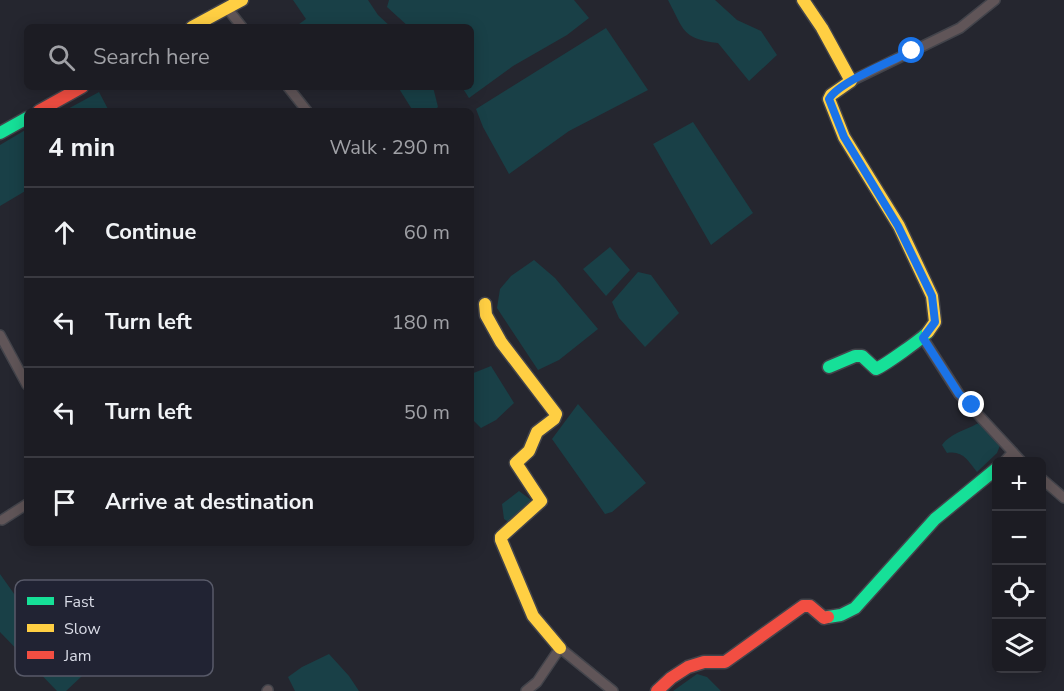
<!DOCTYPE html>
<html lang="en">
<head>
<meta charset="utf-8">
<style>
  :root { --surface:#1c1c23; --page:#292930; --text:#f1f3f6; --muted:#a0a1a6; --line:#3a3a41 }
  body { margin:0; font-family:"Nunito Sans",sans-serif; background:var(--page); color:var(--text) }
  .controls { position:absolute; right:18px; bottom:18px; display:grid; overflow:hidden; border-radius:9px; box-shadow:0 3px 15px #0003 }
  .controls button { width:54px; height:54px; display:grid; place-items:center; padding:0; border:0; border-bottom:2px solid var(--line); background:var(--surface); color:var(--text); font:30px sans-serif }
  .stop { position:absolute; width:18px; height:18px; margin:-14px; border:4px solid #1a73e8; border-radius:50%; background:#fff }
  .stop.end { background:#1a73e8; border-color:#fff; box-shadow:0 2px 6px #0008 }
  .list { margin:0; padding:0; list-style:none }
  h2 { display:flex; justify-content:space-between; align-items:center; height:78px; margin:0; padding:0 24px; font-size:26px }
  h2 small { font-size:20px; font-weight:400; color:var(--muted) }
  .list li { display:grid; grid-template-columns:39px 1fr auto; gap:18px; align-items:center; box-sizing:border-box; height:90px; padding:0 24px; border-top:2px solid var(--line) }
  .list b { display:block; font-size:22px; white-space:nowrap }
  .list em { font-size:20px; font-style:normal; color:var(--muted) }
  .icon { flex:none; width:33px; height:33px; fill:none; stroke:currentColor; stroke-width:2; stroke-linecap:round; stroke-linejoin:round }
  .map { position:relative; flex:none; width:1064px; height:691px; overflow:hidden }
  .search { position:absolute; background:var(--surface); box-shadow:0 3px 15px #0003; left:24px; top:24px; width:450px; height:66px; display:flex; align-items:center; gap:15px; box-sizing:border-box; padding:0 21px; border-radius:9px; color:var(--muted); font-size:22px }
  .panel { position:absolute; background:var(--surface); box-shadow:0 3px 15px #0003; left:24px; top:108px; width:450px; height:438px; border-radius:9px }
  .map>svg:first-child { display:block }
  .water { fill:#194047 }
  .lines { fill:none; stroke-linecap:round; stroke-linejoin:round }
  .street-casing { stroke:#43444b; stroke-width:12 }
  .fast-casing { stroke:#43444b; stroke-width:15 }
  .slow-casing { stroke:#43444b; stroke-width:15 }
  .jam-casing { stroke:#43444b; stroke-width:15 }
  .street { stroke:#605558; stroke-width:9 }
  .fast { stroke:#16e098; stroke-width:12 }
  .slow { stroke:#ffcf43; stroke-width:12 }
  .jam { stroke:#f24e42; stroke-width:12 }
  .route { stroke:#1a73e8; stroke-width:8 }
  .key { fill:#212333; stroke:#585a69; stroke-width:1.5 }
  .key-label { font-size:16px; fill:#d9dbe6 }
</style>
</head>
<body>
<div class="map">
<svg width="1064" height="691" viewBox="0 0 1064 691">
  <rect width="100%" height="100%" fill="#25262f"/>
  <!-- water -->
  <path class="water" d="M293 0H368L378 15 391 27H295L306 19Z
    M389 0H574L589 18 567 35 513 66 469 98 462 87H471V27H409L387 7Z
    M668 0H715L737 20 761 31 777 55 749 81 718 43C682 39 684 30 668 0Z
    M606 28 648 90 569 131 509 174 483 127 476 109Z
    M398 87H433L438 107 433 111H413Z
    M99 92 109 111H64Z
    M693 122 753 213 711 245 653 144Z
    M27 129V190L0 206V145Z
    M610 247 630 270 606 296 583 269Z
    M534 260 555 278 598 329 559 360 538 370 497 308 500 289 511 276Z
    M638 272 651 275 679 313 645 347 619 318 612 302Z
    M491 366 514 403 496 420 481 428 471 418V374Z
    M578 404 646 483 612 512 605 514 552 439Z
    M983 420 1001 443 997 453 977 472C968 461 963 450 947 453L942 445C951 432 971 429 983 420Z
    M519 491 531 500 510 523 504 519 502 504Z
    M0 574 22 605 82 676 66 691H57L0 632Z
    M329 654 349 676 359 691H295L288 677 302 667Z
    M697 674 707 677 721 691H673Z"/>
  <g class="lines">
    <defs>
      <path id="street" d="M227 8 242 27
        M851 81 960 28 995 0
        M288 87 307 111
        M0 335 27 385
        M923 338 959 394 1022 462
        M1004 462 1013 452
        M1042 479 1064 498
        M2 520 27 504
        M267 691 268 690
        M526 691 537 682 560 648 613 691"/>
      <path id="fast" d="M0 133 27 118
        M829 367 855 356H862L876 369C885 365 923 338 928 332
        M828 617 841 615 855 608 935 519 996 469"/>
      <path id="slow" d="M803 0 822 28 851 81 831 95 829 99 844 137 899 226 932 296 935 322 928 332
        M192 27 242 0
        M485 304 486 315 501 342 556 414 554 419 537 432 529 451 516 463 541 501 501 537V540L533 616 560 648"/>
      <path id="jam" d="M39 111 82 87
        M657 691 671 678 688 667 704 662H725L803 606H810L824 618 828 617"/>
    </defs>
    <!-- street casing -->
    <use href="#street" class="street-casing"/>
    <!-- fast casing -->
    <use href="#fast" class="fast-casing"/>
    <!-- slow casing -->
    <use href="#slow" class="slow-casing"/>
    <!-- jam casing -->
    <use href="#jam" class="jam-casing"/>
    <!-- street -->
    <use href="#street" class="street"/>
    <!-- fast -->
    <use href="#fast" class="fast"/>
    <!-- slow -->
    <use href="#slow" class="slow"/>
    <!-- jam -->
    <use href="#jam" class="jam"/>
  </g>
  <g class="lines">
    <!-- route -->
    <path class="route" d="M912 51C892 61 839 82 829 99L844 137 898 226 932 296 935 322 923 338 959 394 972 405"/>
  </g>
  <!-- legend -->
  <rect x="15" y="580" width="198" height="96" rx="9" class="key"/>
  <rect x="27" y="597" width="27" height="8" fill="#16e098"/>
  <rect x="27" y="624" width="27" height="8" fill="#ffcf43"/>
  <rect x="27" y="651" width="27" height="8" fill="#f24e42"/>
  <g class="key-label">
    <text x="64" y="607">Fast</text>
    <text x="64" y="634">Slow</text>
    <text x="64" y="661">Jam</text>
  </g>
</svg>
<div class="controls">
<button>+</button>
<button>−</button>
<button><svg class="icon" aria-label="locate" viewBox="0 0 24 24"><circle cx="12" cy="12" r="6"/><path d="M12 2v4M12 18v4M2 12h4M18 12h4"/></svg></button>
<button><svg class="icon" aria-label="layers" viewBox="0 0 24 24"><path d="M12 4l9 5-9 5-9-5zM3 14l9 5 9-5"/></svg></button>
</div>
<div class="stop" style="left:912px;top:51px"></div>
<div class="stop end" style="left:972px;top:405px"></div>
<div class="search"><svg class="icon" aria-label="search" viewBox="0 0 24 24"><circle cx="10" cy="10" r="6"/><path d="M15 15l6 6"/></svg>Search here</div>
<section class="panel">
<h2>4 min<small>Walk · 290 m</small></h2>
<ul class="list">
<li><svg class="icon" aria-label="ahead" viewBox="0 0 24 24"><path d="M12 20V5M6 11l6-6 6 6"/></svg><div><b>Continue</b></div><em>60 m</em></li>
<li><svg class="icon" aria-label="left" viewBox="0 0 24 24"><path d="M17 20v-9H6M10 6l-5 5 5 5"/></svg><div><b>Turn left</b></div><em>180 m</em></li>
<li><svg class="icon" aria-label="left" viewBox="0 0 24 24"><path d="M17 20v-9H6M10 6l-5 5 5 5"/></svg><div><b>Turn left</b></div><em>50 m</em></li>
<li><svg class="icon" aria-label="arrive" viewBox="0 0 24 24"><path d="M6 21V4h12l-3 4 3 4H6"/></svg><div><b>Arrive at destination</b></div></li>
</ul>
</section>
</div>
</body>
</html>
